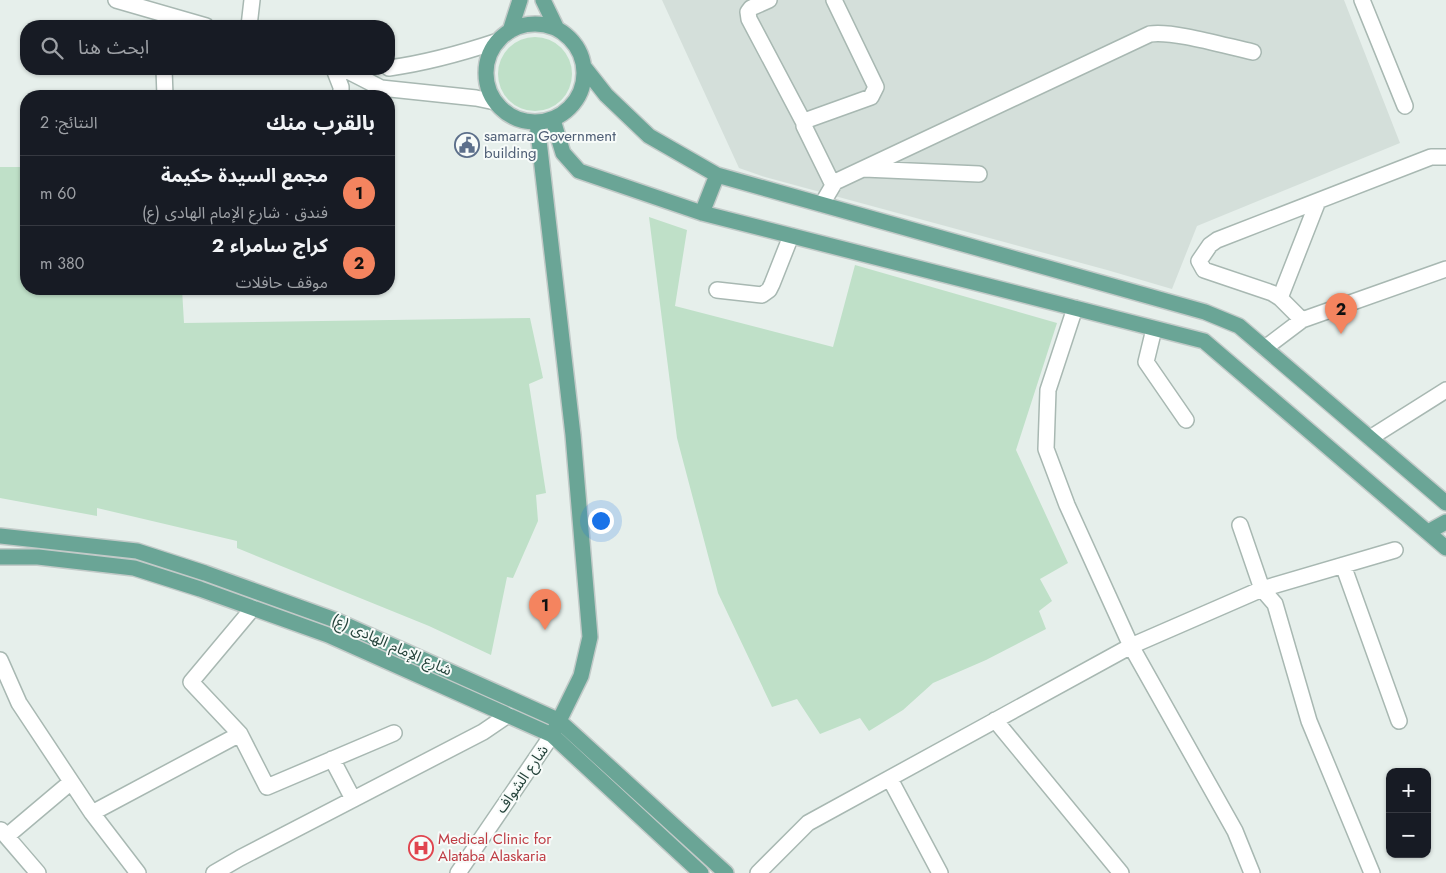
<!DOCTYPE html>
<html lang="ar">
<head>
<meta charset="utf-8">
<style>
  :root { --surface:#171b24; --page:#20242c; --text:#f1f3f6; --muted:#9ea1a6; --line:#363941; --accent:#f4845f }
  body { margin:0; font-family:Jost,"Noto Sans Arabic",sans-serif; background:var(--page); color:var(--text); direction:rtl }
  .controls { position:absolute; right:15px; bottom:15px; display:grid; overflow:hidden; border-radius:10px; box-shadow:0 1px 4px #0004 }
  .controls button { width:45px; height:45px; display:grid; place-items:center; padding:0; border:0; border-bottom:1px solid var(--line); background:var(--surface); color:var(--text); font:25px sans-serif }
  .you { position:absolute; left:600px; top:520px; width:18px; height:18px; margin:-12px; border:4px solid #fff; border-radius:50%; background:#1a73e8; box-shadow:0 0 0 8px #1a73e833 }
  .badge { display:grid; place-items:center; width:32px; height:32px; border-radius:50%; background:var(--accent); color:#111; font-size:16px; font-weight:700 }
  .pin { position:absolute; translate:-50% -41px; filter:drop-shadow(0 1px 2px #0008) }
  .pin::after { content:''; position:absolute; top:26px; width:18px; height:15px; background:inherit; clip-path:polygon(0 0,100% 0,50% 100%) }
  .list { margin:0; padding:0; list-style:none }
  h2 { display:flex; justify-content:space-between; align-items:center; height:65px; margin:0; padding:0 20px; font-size:21px }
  h2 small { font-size:16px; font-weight:400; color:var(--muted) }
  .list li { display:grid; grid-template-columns:32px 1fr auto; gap:15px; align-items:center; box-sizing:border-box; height:70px; padding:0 20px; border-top:1px solid var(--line) }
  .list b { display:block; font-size:19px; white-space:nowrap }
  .list p { margin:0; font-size:16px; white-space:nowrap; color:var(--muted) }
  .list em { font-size:16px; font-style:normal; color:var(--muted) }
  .icon { flex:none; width:28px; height:28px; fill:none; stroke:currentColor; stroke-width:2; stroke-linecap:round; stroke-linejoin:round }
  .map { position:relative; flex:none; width:1446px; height:873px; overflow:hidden; direction:ltr }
  .search { position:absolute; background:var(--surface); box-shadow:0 1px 4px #0004; left:20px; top:20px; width:375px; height:55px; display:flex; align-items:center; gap:12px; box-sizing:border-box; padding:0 18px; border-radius:20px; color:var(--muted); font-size:19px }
  .panel { position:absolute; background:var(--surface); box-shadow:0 1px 4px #0004; left:20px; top:90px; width:375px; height:205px; border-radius:20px; direction:rtl }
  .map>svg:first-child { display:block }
  .built { fill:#d4dfda }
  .green { fill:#bfe0c8 }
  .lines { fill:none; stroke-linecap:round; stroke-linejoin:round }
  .minor-casing { stroke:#a8b8b2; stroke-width:18 }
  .major-casing { stroke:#c2cac8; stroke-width:18 }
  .minor { stroke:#fff; stroke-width:15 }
  .major { stroke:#6aa596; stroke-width:15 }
  .labels { text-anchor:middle; stroke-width:4; stroke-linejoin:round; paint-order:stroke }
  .service-label { font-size:15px; fill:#4e5e75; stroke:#f7fbf9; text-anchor:start }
  .street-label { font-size:15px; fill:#24423a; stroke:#f7fbf9 }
  .health-label { font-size:15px; fill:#be3a42; stroke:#f7fbf9; text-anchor:start }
</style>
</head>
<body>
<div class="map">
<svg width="1446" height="873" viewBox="0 0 1446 873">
  <rect width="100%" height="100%" fill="#e6efeb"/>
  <!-- built -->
  <path class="built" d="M662 0H1344L1400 143 1197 226 1172 289 1107 270 765 177 739 168Z"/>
  <!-- green -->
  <path class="green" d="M498 74a37 37 0 1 1 74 0a37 37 0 1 1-74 0Z
    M0 167H26V289H182L184 323 530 318 543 378 529 384 546 493 536 495 538 521 513 578 507 577 491 655 429 626 237 548V541L97 508V516L0 498Z
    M649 217 687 230 675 306 833 347 855 265 1057 323 1016 450 1068 563 1040 579 1052 601 1039 611 1046 629 986 660 933 683 903 710 869 731 860 718 820 734 797 699 772 707 718 593 677 438Z"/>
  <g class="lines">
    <defs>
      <path id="minor" d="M116 0 206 26
        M769 0 751 8 748 12 749 19 804 123V126L833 185
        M1362 0 1405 106
        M249 26 252 0
        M389 68C426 63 462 53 498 41
        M164 69 165 96
        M334 69 341 87V96
        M344 69 381 88 476 98 495 102
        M804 123 807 120 871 97 876 87 834 0
        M864 169 979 174
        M822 204 835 182 1150 34C1172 30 1229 47 1253 52
        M717 290 762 295 769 290 772 284 791 236
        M1280 298 1318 201
        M1075 308 1048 390 1046 449 1067 505 1131 646 1235 831 1252 873
        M1302 320 1280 298 1272 293 1204 270 1199 261 1210 245 1217 240 1431 157H1446
        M1154 329 1146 362 1186 420
        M1265 348 1302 320 1446 269
        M1370 438 1446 390
        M1240 525 1262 589 1275 604 1309 721 1372 873
        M1343 565 1399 721
        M253 608 191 682 240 734 267 787 394 733
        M0 660 19 703 92 813 240 734
        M995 720 1121 873
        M332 759 353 799
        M890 779 940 873
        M92 813 138 873
        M1 830 38 873
        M7 836 71 782
        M214 873 240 858 483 732 508 715
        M458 873 552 735
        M758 873 808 823 1131 646 1262 589 1395 550"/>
      <path id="major" d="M543 0 557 29
        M486 73a49 49 0 1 1 98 0a49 49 0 1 1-98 0Z
        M510 31 520 0
        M584 67 606 95 649 136 717 175 1205 312 1239 326 1446 503
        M553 120 563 153 579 171 702 213 1204 341 1446 548
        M537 123 573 435 590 637 581 676 555 729
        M702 213 717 175
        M1428 532 1446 522
        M0 536 137 551 205 573 335 620 558 720 726 873
        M0 557H38L134 568 200 589 328 635 552 735 701 873"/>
    </defs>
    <!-- minor casing -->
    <use href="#minor" class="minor-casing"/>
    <!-- major casing -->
    <use href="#major" class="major-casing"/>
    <!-- minor -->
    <use href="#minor" class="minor"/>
    <!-- major -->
    <use href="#major" class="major"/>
  </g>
  <!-- icons -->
  <defs>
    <symbol id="civic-ring" viewBox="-11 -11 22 22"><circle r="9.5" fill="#f7fbf9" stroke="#5c6f8a" stroke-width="1.5"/><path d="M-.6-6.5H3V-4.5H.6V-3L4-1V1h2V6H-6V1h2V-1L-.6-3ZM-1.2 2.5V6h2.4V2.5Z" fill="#5c6f8a"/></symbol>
    <symbol id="hospital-ring" viewBox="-11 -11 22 22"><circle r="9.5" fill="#f7fbf9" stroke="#e0444e" stroke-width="1.5"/><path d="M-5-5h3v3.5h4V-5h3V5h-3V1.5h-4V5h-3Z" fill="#e0444e"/></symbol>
  </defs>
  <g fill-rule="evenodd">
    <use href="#civic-ring" x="453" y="131" width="28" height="28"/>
    <use href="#hospital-ring" x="407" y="834" width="28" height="28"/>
  </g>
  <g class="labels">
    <!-- service labels -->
    <g class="service-label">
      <text x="484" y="141">samarra Government<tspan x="484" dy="17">building</tspan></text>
    </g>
    <!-- street labels -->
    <g class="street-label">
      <text transform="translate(392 645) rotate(24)" y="5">شارع الإمام الهادی (ع)</text>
      <text transform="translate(522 779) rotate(-55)" y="5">شارع الشواف</text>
    </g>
    <!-- health labels -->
    <g class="health-label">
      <text x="438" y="844">Medical Clinic for<tspan x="438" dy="17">Alataba Alaskaria</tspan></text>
    </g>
  </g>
</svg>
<div class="controls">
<button>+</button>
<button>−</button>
</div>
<div class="you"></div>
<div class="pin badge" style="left:545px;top:630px">1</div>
<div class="pin badge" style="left:1341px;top:334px">2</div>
<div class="search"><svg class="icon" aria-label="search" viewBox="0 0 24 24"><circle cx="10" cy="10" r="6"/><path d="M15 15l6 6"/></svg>ابحث هنا</div>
<section class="panel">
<h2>بالقرب منك<small>النتائج: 2</small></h2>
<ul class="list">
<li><span class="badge">1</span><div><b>مجمع السيدة حكيمة</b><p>فندق · شارع الإمام الهادی (ع)</p></div><em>60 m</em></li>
<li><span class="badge">2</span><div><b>كراج سامراء 2</b><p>موقف حافلات</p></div><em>380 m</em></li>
</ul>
</section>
</div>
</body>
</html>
